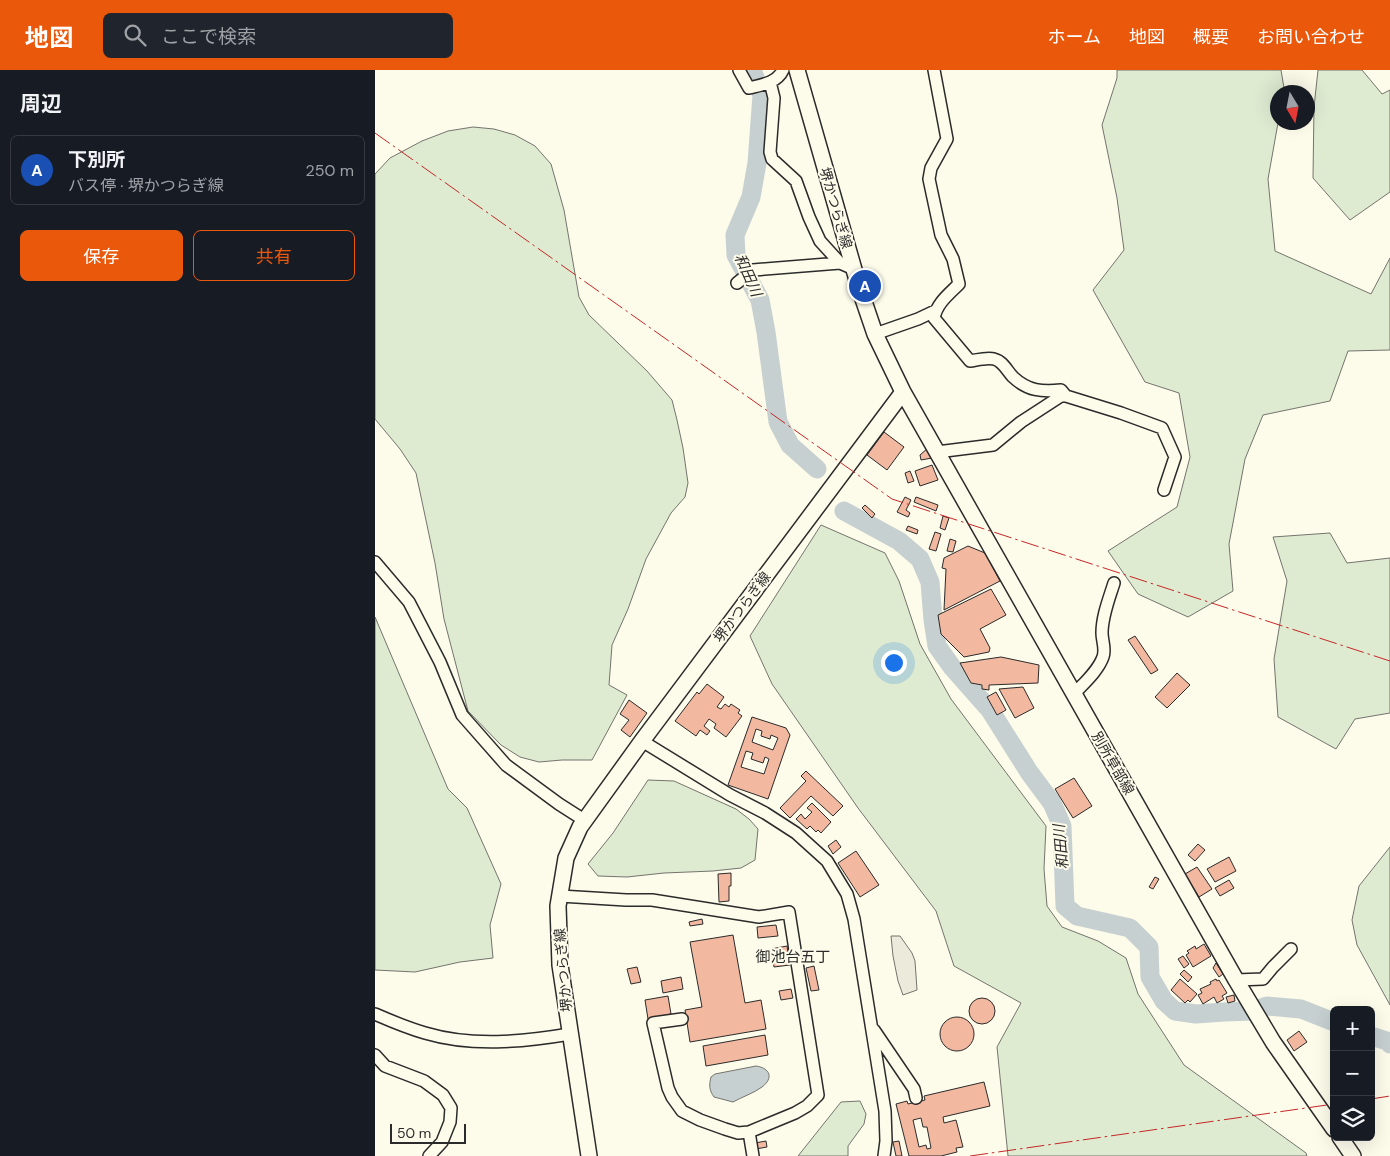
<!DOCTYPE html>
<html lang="ja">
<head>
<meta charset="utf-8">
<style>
  :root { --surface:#171b24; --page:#20242c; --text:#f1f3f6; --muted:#9ea1a6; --line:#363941; --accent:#ea580c }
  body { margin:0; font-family:"DM Sans","Noto Sans JP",sans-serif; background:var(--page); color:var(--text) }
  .controls { position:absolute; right:15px; bottom:15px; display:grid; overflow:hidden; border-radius:8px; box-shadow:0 5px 20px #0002 }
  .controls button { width:45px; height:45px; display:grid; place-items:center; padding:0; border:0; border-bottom:1px solid var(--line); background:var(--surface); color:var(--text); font:25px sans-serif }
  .compass { position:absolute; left:895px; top:15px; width:45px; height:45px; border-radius:50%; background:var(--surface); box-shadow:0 5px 20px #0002; rotate:170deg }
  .scale { position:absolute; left:15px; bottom:12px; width:76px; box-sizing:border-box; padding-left:5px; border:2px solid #2b2b2b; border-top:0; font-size:14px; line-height:18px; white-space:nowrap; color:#2b2b2b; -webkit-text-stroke:4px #fdfbea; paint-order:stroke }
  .you { position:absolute; left:518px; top:592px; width:18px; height:18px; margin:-12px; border:4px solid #fff; border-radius:50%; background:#1a73e8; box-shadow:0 0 0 8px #1a73e833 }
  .badge { display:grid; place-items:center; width:32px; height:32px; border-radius:50%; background:var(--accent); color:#fff; font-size:16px; font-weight:700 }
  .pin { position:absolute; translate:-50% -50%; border:2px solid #fff; box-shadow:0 1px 5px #0006 }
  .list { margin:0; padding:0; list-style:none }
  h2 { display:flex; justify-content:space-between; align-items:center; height:65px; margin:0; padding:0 20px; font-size:21px }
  h2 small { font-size:16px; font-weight:400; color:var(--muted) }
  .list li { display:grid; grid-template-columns:32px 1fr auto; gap:15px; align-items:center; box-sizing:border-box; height:70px; margin:0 10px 10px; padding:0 10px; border:1px solid var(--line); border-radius:8px }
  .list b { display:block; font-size:19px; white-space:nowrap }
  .list p { margin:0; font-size:16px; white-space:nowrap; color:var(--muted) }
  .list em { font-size:16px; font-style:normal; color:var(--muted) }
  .actions { display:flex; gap:10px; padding:15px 20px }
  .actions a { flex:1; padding:11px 0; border:1px solid var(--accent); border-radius:8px; text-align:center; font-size:18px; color:var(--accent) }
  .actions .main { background:var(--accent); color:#fff }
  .icon { flex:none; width:28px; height:28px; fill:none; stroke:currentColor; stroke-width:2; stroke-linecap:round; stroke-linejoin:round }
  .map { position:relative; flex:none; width:1015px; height:1086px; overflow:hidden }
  header { display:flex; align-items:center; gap:30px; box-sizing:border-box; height:70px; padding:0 25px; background:var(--accent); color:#fff }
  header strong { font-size:24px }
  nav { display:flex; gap:28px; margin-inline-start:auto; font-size:18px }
  .search { width:350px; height:45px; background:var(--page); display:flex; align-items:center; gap:12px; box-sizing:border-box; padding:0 18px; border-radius:8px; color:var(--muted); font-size:19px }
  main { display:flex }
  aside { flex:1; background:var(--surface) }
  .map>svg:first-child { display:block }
  .green { fill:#deebd1; stroke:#74746e }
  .parking { fill:#eceadb; stroke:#74746e }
  .water { fill:#c7d0d0; stroke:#74746e }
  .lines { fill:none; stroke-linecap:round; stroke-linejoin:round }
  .river { stroke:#c7d0d0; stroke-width:19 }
  .building { fill:#f2b8a0; stroke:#2b2b2b; fill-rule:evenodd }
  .minor-casing { stroke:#2b2b2b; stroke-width:14 }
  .major-casing { stroke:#2b2b2b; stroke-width:18 }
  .minor { stroke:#fdfbea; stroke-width:11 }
  .major { stroke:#fdfbea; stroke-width:15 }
  .power { stroke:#c62828; stroke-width:1; stroke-dasharray:18 4 2.5 4; stroke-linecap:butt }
  .labels { text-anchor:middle; stroke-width:4; stroke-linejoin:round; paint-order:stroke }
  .street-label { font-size:14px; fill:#2b2b2b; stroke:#fdfbea }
  .water-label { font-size:15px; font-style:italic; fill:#2b2b2b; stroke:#fdfbea }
  .neighbourhood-label { font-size:15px; fill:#2b2b2b; stroke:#fdfbea }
</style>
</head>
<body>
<header>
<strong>地図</strong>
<div class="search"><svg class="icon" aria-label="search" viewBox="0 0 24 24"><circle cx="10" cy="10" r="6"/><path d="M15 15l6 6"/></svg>ここで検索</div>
<nav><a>ホーム</a><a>地図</a><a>概要</a><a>お問い合わせ</a></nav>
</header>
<main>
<aside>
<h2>周辺<small></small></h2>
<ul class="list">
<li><span class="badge" style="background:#1a4fb4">A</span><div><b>下別所</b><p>バス停 · 堺かつらぎ線</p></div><em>250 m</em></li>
</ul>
<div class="actions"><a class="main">保存</a><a>共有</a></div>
</aside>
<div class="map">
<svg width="1015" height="1086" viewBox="0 0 1015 1086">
  <rect width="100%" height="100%" fill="#fdfbea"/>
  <!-- green -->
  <path class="green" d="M742 0H906L909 18 908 22H902L903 53 893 109 900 181 996 224 1015 188V280L973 281 955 331 888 345 870 389 854 474 858 521 813 547 763 524 733 481 802 437 815 387 804 323 770 312 718 220 749 180 742 128 727 55 742 8Z
    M943 0H987L1007 24 1015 20V122L975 150 938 108 939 37Z
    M98 57 119 59 140 65 160 76 176 94 189 140 204 227 214 245 272 301 297 330 302 350 308 378 313 413 310 427 296 443 271 489 253 539 237 575 234 615 252 625 217 690H187L164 692 145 687 126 675 93 641 69 549 60 493 41 403 25 379 0 349V104L15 88 47 71 73 61Z
    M446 455 510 483 524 511 545 574 576 629 671 756 669 799 672 836 687 857 723 871 751 888 763 924 809 995 931 1083 932 1086H633L622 977 646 933 579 896 561 841 483 738 397 614 375 566Z
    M955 463 972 493 1015 488V643L980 649 961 679 903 647 899 589 912 511 898 467Z
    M0 547 73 719 92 738 126 814 115 855 118 888 85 892 40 902 0 900Z
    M273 710 299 711 361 739 374 749 383 759 380 790 366 798 338 801 289 803 252 807 223 806 213 794 238 763Z
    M1015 777V935L982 875 977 850 984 816Z
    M485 1031 491 1044 489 1054 473 1076V1086H423L466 1032Z"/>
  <!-- parking -->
  <path class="parking" d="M516 866H525L537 883 540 891 542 920 528 925 523 911 518 886Z"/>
  <!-- water -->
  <path class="water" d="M381 996C395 998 399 1008 387 1017 379 1023 367 1027 358 1032L339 1027C334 1020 334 1015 336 1007L340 1004Z"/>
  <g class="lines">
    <!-- river -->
    <path class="river" d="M377 0 387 25 382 93 376 127 360 165 361 185 385 230 391 262 403 352 415 375 442 399
      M469 441 524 471 545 489 555 512 558 550 562 576 577 597 615 640 654 702 677 733 687 756 690 836 702 846 755 858 774 877 775 907 789 931 800 941 821 944 849 942 878 941 892 936 926 939 959 952
      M996 966 1012 971 1015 974"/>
  </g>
  <!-- building -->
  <path class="building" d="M509 362 529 377 512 400 492 385Z
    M553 378 557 388 546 390 545 385Z
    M557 395 563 410 545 416 540 401Z
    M535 401 539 411 533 413 530 403Z
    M530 427 536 430 531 440 535 443 533 447 522 442Z
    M541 427 563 435 561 441 539 432Z
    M490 435 500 444 497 448 487 438Z
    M568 446 574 448 570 460 565 458Z
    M533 456 543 460 542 464 531 460Z
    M560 462 566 464 561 481 554 479Z
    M575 469 581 471 578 482 572 481Z
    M593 476 610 483 625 511 569 540 571 499 567 498 569 488Z
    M616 519 631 545 605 559 615 578 614 582 589 587 566 564 563 545Z
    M760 566 783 600 776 604 753 570Z
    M626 587 664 595 663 613 614 615V620L607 619V615L596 613 585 593Z
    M802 603 815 615 792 638 780 627Z
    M332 614 349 627 342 637 346 639 350 634 354 637 356 634 365 640 363 643 367 646 351 667 339 658 341 654 334 649 329 656 335 661 332 665 325 660 321 666 300 651 322 622 324 624Z
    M648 617 659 638 640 648 624 619Z
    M621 622 631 640 622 645 612 627Z
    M254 630 272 643 255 667 246 660 254 650 245 644Z
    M377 647 411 658 415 665 393 729 353 715ZM381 659 387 661 386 666 395 669 396 665 403 668 398 680 377 672ZM371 681 378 683 376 689 388 693 390 687 394 689 389 704 366 697Z
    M431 701 468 736 458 746 436 726 415 748 405 738 431 711 426 706Z
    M699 708 717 736 698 748 680 719Z
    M437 733 456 752 446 763 443 760 441 762 435 756 432 759 421 749 426 744 430 749 437 742 432 738Z
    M461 770 466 777 458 784 453 776Z
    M823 774 830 780 820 791 813 785Z
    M481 781 504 815 485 827 463 793Z
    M854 787 861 801 840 812 832 799Z
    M822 797 837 819 824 827 810 804Z
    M356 803V816H354V831L344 832 343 804Z
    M780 807 784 809 778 819 774 817Z
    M854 810 859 818 845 826 840 818Z
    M327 849 328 854 315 856 314 852Z
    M401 855 403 866 383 868 382 857Z
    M358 865 370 933 386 930 391 959 315 972 310 940 327 937 315 872Z
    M829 874 836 886 818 897 811 885 814 883 812 881 820 876 821 879Z
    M412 876 415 895 399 897 396 879Z
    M808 886 814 894 809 898 803 889Z
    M841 893 848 904 844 907 838 898Z
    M439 896 444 920 436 921 431 898Z
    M262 897 266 912 256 914 252 899Z
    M809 900 817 907 813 912 805 904Z
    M306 907 308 919 288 923 286 911Z
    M805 909 822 924 815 932 813 930 810 933 796 920Z
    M841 909 842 911 844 910 852 923 847 926 849 929 842 933 839 927 828 934 823 925 827 923 825 919 836 914 835 912Z
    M416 919 418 928 406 930 404 921Z
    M859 925 860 931 853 933 851 927Z
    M293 926 296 944 273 949 270 930Z
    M594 941a13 13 0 1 1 26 0a13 13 0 1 1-26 0Z
    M565 964a17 17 0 1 1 34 0a17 17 0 1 1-34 0Z
    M924 961 932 972 919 981 912 970Z
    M390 965 393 985 331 996 328 976Z
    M609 1012 615 1036 568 1047 569 1053 581 1050 588 1077 581 1078 582 1082 566 1086H534L521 1034 532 1031 533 1034 550 1030 549 1026ZM546 1048 548 1057H552L556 1078 552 1079 551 1075 544 1077 538 1050Z
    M391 1071 392 1077 381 1079 380 1073Z
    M524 1071 527 1086H521L518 1072Z"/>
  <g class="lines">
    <defs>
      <path id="minor" d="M364 0 374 18C386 15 402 13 408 0
        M559 0 572 69 556 98 554 109 566 165 578 189 584 214C574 224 562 233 559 248L595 291C602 290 612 287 619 289 628 291 632 301 638 307 653 321 667 322 686 320L691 326
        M395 12 399 28 395 82 397 89 421 111 434 147 445 171 465 193 479 199
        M362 213 378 200 465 193
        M500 264 543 249 560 241
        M562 382 618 375 646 352 686 326H691L746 343 787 358 800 387 789 420
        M0 492 34 532 65 592 87 645 131 695 184 734 209 750
        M699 624C709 613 723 601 728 587 731 579 727 571 727 563 727 546 734 529 739 513
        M267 671 355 725 390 743 421 763 452 791 472 824 479 849 510 1041 511 1071 509 1086
        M185 826 251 830H277L384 847 414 842 443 1025 432 1036 420 1043 374 1062 378 1086
        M861 910 888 909 898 897 916 879
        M0 944C16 951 33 958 50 963 97 977 147 972 195 964
        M307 949 278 953 293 1018 297 1027 307 1041 325 1050 350 1059 363 1063 374 1062
        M499 960 539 1019 541 1028
        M0 985 10 996 49 1011 68 1025 76 1038 75 1052 67 1072 54 1086"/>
      <path id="major" d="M422 0 484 217 500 264 528 322 861 910 898 972 959 1059
        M965 1067 978 1086
        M214 1086 185 895 183 836 191 788 205 757 267 671 528 322"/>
    </defs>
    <!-- minor casing -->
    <use href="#minor" class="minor-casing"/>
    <!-- major casing -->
    <use href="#major" class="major-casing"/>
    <!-- minor -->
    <use href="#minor" class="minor"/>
    <!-- major -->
    <use href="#major" class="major"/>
    <!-- power -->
    <path class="power" d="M0 63 517 429 1015 591
      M996 1029 1015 1026
      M595 1086 959 1034"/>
  </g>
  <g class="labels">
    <!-- street labels -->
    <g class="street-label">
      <text transform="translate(461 138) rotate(74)" y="5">堺かつらぎ線</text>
      <text transform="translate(367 537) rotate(-53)" y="5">堺かつらぎ線</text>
      <text transform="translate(738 693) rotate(60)" y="5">別所草部線</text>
      <text transform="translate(188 900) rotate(-95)" y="5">堺かつらぎ線</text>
    </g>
    <!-- water labels -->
    <g class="water-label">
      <text transform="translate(373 205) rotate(66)" y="5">和田川</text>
      <text transform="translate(686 777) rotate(-95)" y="5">和田川</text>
    </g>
    <!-- neighbourhood labels -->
    <g class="neighbourhood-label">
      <text x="418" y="892">御池台五丁</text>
    </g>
  </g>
</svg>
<div class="controls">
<button>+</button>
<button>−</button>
<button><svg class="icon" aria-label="layers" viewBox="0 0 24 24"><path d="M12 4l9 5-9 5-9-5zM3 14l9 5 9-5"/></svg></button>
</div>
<svg class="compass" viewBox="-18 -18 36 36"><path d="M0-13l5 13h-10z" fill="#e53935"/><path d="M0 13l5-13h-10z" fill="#9ea1a6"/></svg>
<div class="scale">50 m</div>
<div class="you"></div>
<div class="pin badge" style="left:490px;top:216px;background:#1a4fb4">A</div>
</div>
</main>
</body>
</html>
